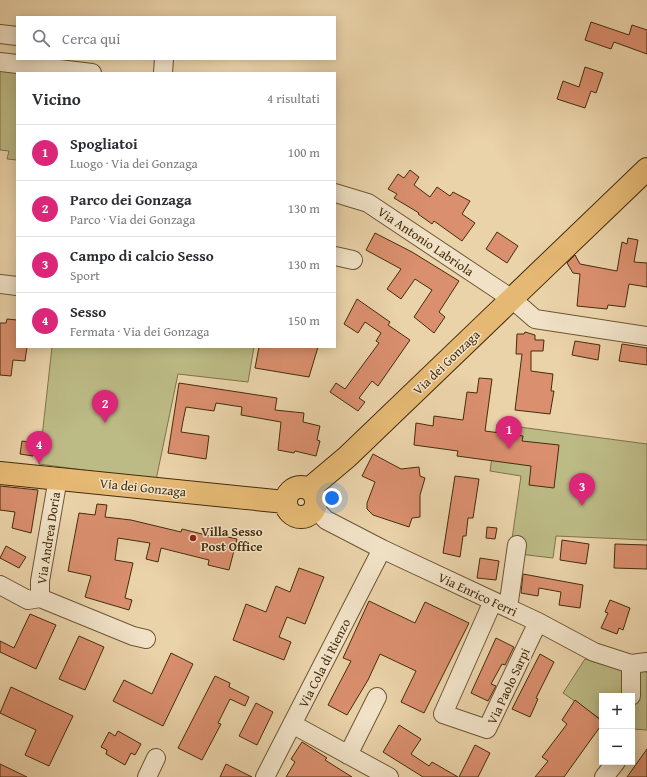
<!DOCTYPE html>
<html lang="it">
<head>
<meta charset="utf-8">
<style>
  :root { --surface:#fff; --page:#f7f7f7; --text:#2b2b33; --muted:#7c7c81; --line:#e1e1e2; --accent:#db2777 }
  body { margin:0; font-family:"Gentium Book Plus",serif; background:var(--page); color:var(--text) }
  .controls { position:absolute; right:12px; bottom:12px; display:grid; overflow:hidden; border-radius:0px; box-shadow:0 2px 10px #0003 }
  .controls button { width:36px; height:36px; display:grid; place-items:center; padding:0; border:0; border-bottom:1px solid var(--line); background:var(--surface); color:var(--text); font:20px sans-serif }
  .you { position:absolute; left:332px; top:498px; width:14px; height:14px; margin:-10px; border:3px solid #fff; border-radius:50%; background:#1a73e8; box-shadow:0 0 0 6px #1a73e833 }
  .badge { display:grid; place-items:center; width:26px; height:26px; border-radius:50%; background:var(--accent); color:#fff; font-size:13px; font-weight:700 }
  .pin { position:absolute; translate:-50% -33px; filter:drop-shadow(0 1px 2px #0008) }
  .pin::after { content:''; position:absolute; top:21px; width:14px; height:12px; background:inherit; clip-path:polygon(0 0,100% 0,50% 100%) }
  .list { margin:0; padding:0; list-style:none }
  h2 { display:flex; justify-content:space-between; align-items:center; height:52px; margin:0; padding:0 16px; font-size:17px }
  h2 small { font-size:13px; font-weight:400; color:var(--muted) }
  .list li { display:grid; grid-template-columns:26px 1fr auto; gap:12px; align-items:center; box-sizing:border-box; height:56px; padding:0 16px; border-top:1px solid var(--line) }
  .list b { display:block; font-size:15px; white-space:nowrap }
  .list p { margin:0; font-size:13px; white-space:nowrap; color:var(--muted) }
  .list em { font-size:13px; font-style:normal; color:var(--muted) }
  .icon { flex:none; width:22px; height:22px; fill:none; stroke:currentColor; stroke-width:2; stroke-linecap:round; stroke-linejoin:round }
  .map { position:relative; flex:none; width:647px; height:777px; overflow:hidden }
  .search { position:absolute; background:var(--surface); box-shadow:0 2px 10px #0003; left:16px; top:16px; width:320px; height:44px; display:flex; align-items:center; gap:10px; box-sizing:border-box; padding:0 14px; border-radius:0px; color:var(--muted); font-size:15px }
  .panel { position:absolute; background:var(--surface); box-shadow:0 2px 10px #0003; left:16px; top:72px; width:320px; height:276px; border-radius:0px }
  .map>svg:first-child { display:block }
  .green { fill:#bcba85; stroke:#807448 }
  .building { fill:#da8f6e; stroke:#452d0c }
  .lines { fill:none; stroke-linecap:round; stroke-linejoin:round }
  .minor-casing { stroke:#6e5633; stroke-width:20 }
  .major-casing { stroke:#452d0c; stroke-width:24 }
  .minor { stroke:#f1e2c7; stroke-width:18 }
  .major { stroke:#e5b974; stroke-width:22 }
  .poi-dot { fill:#8f2418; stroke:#f1e2c7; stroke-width:1.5 }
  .labels { text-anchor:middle; stroke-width:3; stroke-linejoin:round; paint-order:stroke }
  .street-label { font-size:13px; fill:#452d0c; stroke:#f1e2c7 }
  .poi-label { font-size:13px; font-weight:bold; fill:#452d0c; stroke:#f1e2c7; text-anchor:start }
</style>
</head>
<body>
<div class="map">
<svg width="647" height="777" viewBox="0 0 647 777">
  <rect width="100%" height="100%" fill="#ead2a9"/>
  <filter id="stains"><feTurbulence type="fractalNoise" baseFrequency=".005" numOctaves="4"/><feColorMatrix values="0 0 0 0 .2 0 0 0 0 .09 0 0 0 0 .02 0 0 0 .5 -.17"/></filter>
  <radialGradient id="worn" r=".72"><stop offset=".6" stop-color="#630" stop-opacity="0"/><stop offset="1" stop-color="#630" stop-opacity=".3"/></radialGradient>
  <!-- green -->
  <path class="green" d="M0 62 17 73V160L7 159 9 151 0 150Z
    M52 347H254L248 382 178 374 156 480 39 464Z
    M497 424 647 444V540L556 536 553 558 510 553 521 476 490 471Z
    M585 659 604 665 647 672V730L632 729V696H602V720L563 693Z"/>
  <!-- building -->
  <path class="building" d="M591 22 629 35 632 25 647 30V54L614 42 611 49 585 40Z
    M585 67 603 73 596 93 591 91 585 108 557 99 563 81 579 87Z
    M410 170 419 177 414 185 430 197 437 187 450 196 453 192 470 201 462 214 475 223 462 241 434 221 432 224 418 214 419 213 394 198 397 194 388 189 398 174 404 178Z
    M497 232 518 246 507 263 486 249Z
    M375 233 412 252 459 281 439 312 445 317 434 333 414 317 432 290 415 279 401 299 387 289 401 269 366 250Z
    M628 238 638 240 634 262 647 263V287L629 284 625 307 608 305 607 309 577 306 580 274 573 273 567 263 575 255 580 264 617 271 622 242 627 244Z
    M357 299 390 322 388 325 410 340 378 386 372 381 359 398 365 402 358 411 330 392 336 383 345 389 379 343 376 341 381 333 365 322 358 333 344 324Z
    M7 319 17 320V347H27L25 361 13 360 11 376 0 375V323H6Z
    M525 332 535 335V340H544L543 351H531V371L553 374 551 391H554L550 414 515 410 522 354H516L517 334H524Z
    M575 341 600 345 598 360 572 355Z
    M622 344 647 348V365L619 361Z
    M259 347H318L309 377 255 368Z
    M479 378 492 379 485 431 523 436 522 441 559 445 554 488 529 485 531 466 457 456 458 451 414 445 416 423 433 426 434 416 463 420 467 392 477 393Z
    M179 383 277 398 275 410 304 413 303 422 320 426 317 440 320 441 316 456 295 451 294 453 278 450 281 422 241 415 242 407 216 403 214 411 186 407 183 421 181 432 209 436 206 459 168 453Z
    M22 441 35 443 33 456 20 454Z
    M373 454 401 469 419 467 420 476 425 478 420 495V517L412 518 409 527 373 515 367 509V503L375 482 362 476Z
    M455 476 479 479 473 518H468L466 536H463L460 557 443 553Z
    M0 486 38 490 31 533 12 528 15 512 0 510Z
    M97 504 107 505 105 517 131 520 181 532 182 529 214 537 215 534 237 539 229 570 208 565 209 560 161 548 158 562 146 559 150 543 118 538 115 560 133 563 125 598 132 600 129 610 85 597 91 576 68 571 79 513 95 515Z
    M487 527 497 528 495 539 486 538Z
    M562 540 589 544 586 564 560 560Z
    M615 544 647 545V569L614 568Z
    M6 546 26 557 19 568 0 558Z
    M480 558 499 561 496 580 477 578Z
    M299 568 324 577 305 624 287 617 279 637 291 642 284 660 233 640 246 604 266 612 276 586 290 592Z
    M523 574 583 585 580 608 559 605 561 592 539 588 538 596 521 593Z
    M610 600 630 608 623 630 619 628 617 634 601 628 608 613 605 612Z
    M369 601 415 623 425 602 469 623 424 713 401 702 416 671 380 654 368 680 347 715 328 705 351 661 343 658Z
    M30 614 56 625 36 669 0 652V641L14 648Z
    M79 636 104 647 85 690 59 679Z
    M496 638 514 647 505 665 502 664 491 684 496 686 488 701 471 693Z
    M171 653 193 664 163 726 113 701 124 680 152 694Z
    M540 654 554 662 536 698 538 699 530 717 512 709Z
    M215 676 230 683 229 687 249 697 245 706 230 699 218 723 221 724 202 760 178 748Z
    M11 687 73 716 49 766 25 755 36 730 0 713Z
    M575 700 602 721V724L564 777H535L548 761 542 757 567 724 562 720Z
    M256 703 273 712 257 745 239 736Z
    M399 725 421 739 411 754 429 766 432 762 458 777H423L383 752Z
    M118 731 141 744 135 755 131 753 125 765 106 754 107 750 101 747 109 732 115 736Z
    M302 742 327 758 325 760 352 777H286L295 762 291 759Z
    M475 745 490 753 478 777H459Z
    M647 749V777H627Z
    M0 764 27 777H0Z
    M226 764 252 777H220Z"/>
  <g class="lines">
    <defs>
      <path id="minor" d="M0 34 17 36
        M0 62 92 73
        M163 73 164 59
        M335 193 368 203 512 299 535 319 647 336
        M335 256 353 260
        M0 284 17 286
        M58 478 40 581V598L133 636 146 639
        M315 509 326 520 382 549 538 622 594 652 631 664 647 662
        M0 585 28 600 40 598
        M493 601 443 714 487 729 538 622
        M508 608 517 545
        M631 696V664
        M292 724 389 777
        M348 755 377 697
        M147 777 156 758
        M265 777 382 549
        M604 777 616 762"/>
      <path id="major" d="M0 473 285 502
        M286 502a15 15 0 1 1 30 0a15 15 0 1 1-30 0Z
        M309 489 347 457 647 169"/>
    </defs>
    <!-- minor casing -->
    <use href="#minor" class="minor-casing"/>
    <!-- major casing -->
    <use href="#major" class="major-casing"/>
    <!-- minor -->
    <use href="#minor" class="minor"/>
    <!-- major -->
    <use href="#major" class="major"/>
  </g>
  <!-- markers -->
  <circle class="poi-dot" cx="193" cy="538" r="4"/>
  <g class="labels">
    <!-- street labels -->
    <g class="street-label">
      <text transform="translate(426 241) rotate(34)" y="5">Via Antonio Labriola</text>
      <text transform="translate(446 362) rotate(-44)" y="5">Via dei Gonzaga</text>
      <text transform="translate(143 487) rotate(6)" y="5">Via dei Gonzaga</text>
      <text transform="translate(48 538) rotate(-81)" y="5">Via Andrea Doria</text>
      <text transform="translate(478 594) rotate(25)" y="5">Via Enrico Ferri</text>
      <text transform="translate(324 663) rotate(-63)" y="5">Via Cola di Rienzo</text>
      <text transform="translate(508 686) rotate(-65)" y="5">Via Paolo Sarpi</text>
    </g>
    <!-- poi labels -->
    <g class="poi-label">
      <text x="201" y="536">Villa Sesso<tspan x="201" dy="15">Post Office</tspan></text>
    </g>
  </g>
  <rect width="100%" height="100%" filter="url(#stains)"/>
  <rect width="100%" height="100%" fill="url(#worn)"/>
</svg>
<div class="controls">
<button>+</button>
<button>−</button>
</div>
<div class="you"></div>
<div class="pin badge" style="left:509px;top:449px">1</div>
<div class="pin badge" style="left:105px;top:423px">2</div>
<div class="pin badge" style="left:582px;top:506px">3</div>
<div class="pin badge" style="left:39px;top:464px">4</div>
<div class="search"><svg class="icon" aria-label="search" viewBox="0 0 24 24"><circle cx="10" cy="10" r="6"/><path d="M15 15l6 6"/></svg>Cerca qui</div>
<section class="panel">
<h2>Vicino<small>4 risultati</small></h2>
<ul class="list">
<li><span class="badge">1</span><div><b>Spogliatoi</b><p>Luogo · Via dei Gonzaga</p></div><em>100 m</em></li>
<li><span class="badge">2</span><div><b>Parco dei Gonzaga</b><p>Parco · Via dei Gonzaga</p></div><em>130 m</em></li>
<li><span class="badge">3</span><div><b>Campo di calcio Sesso</b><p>Sport</p></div><em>130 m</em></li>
<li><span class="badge">4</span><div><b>Sesso</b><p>Fermata · Via dei Gonzaga</p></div><em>150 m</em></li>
</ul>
</section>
</div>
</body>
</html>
